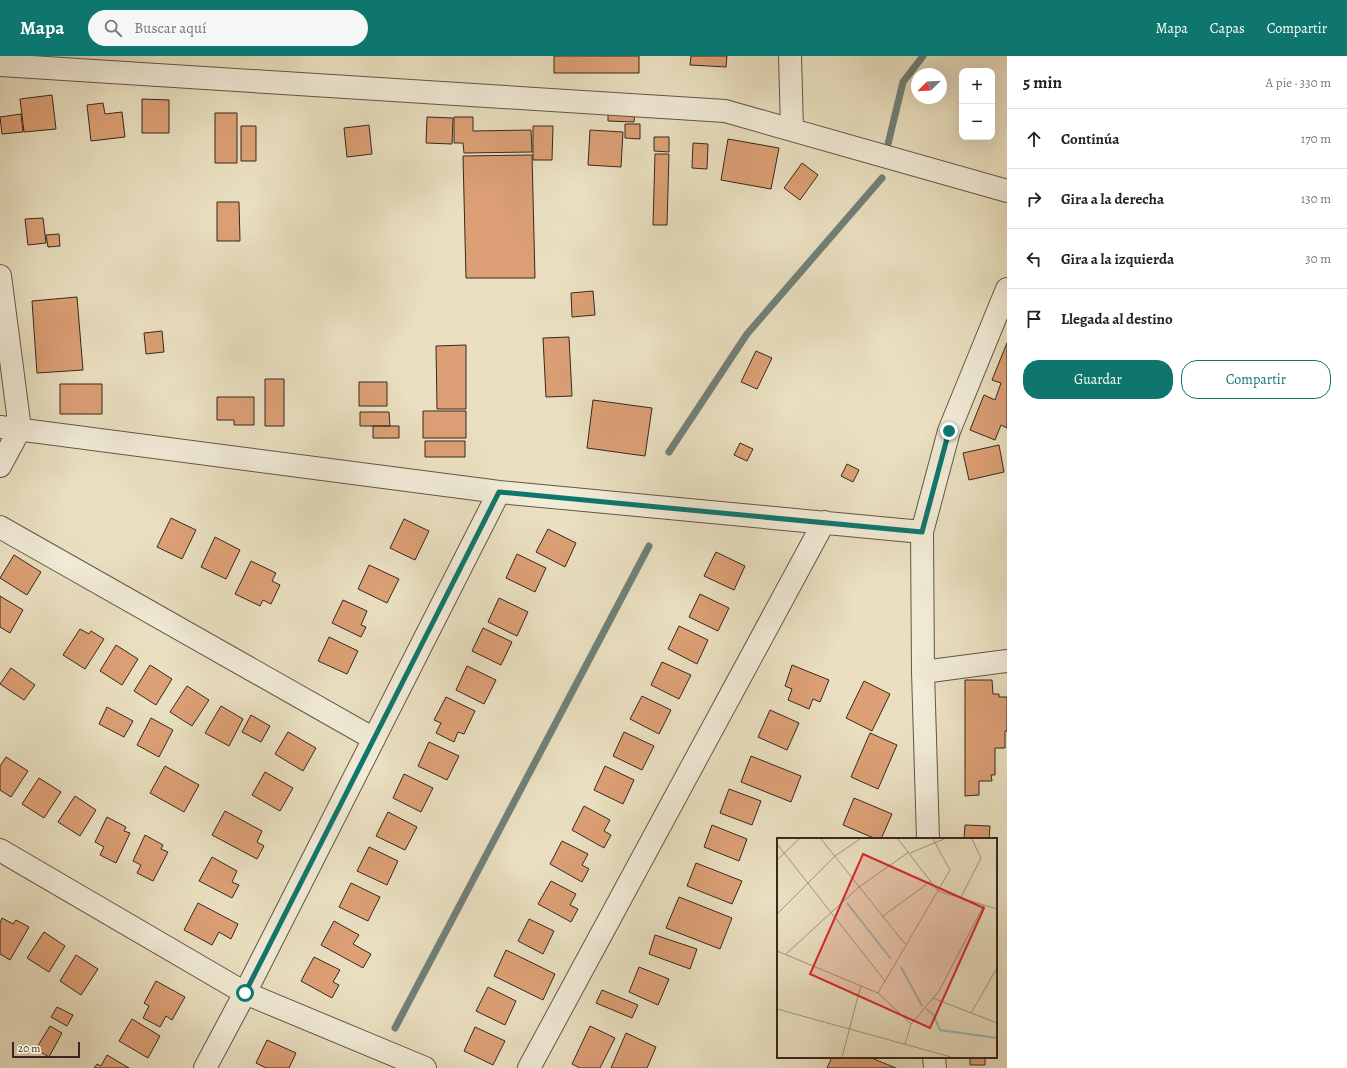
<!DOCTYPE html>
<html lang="es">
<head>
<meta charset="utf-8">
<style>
  :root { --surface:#fff; --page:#f6f6f6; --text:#222; --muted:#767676; --line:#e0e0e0; --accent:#0f766e }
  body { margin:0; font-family:Alegreya,serif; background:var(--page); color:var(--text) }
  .controls { position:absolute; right:12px; top:12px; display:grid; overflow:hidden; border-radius:8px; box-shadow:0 4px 16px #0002 }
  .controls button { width:36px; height:36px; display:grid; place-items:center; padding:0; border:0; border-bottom:1px solid var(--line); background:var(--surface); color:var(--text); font:20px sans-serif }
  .compass { position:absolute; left:911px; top:12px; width:36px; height:36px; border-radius:50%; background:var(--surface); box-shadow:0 4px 16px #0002; rotate:246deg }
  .scale { position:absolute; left:12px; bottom:10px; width:68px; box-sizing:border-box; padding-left:4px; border:2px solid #36281d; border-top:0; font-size:11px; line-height:14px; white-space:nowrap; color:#36281d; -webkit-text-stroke:3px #f1ebd7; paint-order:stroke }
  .stop { position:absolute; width:12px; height:12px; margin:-9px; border:3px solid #0f766e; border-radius:50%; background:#fff }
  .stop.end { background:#0f766e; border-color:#fff; box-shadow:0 1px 4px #0008 }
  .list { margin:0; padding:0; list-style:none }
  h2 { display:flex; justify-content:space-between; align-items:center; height:52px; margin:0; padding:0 16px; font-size:17px }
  h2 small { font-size:13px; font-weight:400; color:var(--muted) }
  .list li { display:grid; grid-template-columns:26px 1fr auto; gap:12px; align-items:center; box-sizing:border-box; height:60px; padding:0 16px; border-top:1px solid var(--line) }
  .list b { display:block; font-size:15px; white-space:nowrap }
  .list em { font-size:13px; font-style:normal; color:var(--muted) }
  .actions { display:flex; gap:8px; padding:12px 16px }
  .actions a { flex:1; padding:9px 0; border:1px solid var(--accent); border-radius:16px; text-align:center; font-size:14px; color:var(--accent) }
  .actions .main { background:var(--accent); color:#fff }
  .icon { flex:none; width:22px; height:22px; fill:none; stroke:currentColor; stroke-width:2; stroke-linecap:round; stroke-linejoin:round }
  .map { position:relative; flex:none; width:1007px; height:1012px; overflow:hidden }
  header { display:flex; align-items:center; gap:24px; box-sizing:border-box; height:56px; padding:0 20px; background:var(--accent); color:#fff }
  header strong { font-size:19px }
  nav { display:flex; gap:22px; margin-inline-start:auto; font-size:14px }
  .search { width:280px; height:36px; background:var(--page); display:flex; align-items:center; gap:10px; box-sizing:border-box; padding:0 14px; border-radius:22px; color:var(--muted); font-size:15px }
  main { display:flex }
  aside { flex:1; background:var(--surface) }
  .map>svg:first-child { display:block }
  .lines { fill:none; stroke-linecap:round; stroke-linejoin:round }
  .stream { stroke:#718179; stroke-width:7 }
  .building { fill:#dda076; stroke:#36281d }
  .minor-casing { stroke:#635646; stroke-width:24 }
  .minor { stroke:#f1ebd7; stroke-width:22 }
  .route { stroke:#0f766e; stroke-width:5 }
  .inset-river { fill:none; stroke:#98bdb6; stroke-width:2 }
  .inset-road { fill:none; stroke:#a2967f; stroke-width:1 }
  .view { fill:#d62828; fill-opacity:0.15; stroke:#d62828; stroke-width:2 }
  .inset-edge { fill:none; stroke:#36281d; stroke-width:2 }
</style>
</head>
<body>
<header>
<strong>Mapa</strong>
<div class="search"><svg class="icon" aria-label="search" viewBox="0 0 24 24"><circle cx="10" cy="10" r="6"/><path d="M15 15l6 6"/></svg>Buscar aquí</div>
<nav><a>Mapa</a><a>Capas</a><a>Compartir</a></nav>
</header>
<main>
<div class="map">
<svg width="1007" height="1012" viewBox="0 0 1007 1012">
  <rect width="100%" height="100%" fill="#eae0c1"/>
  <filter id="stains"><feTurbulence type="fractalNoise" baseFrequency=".005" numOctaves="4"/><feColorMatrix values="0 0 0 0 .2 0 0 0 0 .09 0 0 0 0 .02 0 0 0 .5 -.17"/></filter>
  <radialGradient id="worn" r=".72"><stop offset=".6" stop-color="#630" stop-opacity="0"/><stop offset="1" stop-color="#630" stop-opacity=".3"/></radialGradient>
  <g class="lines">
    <!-- stream -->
    <path class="stream" d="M888 88 903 26 923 0
      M669 396 747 278 882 122
      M395 972 649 490"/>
  </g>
  <!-- building -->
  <path class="building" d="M554 0H639V17H554Z
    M691 0H727L726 11 690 9Z
    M52 39 56 73 24 76 20 43Z
    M142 43 169 44V77H142Z
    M103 47 105 58 122 56 125 81 91 85 87 49Z
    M608 52 635 53 634 66 608 65Z
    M215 57H237V107H215Z
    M21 58 23 76 2 78 0 61Z
    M427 61 453 62 452 88 426 87Z
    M454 61H473V75L531 74 532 96 464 97 463 87H454Z
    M625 68H640V83L625 82Z
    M369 69 372 98 347 101 344 72Z
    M241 70H256V105H241Z
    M533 70H553L552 104H533Z
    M590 74 623 76 621 111 588 109Z
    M654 81H669V96L654 95Z
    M728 83 779 92 771 133 721 124Z
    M693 87 708 88 707 113 692 112Z
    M655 98H669L667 169H653Z
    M532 99 535 222H466L463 100Z
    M802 107 818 119 800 144 784 132Z
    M217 146H239L240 185H217Z
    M43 162 46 187 28 189 25 163Z
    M59 178 60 190 48 191 46 179Z
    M593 235 595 259 572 261 571 237Z
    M77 241 83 314 37 317 32 245Z
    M162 275 164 296 146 298 144 277Z
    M569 281 572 340 546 341 543 282Z
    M1007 287V372L1001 369 995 384 970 374 984 339 995 344 1001 327 992 324Z
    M466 289V353H437L436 290Z
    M756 295 772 302 757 333 741 326Z
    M265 323H284V370H265Z
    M359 326H387V350H359Z
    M60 328H102V358H60Z
    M217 341H254V369H234V364H217Z
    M593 344 652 352 645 400 587 392Z
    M423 355H466V382H423Z
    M360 356H389L390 370H360Z
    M373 370H399V382H373Z
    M425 385H465V401H425Z
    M740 387 753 393 747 405 734 399Z
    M999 389 1004 416 969 424 963 397Z
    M847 408 859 414 853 426 841 420Z
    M171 462 196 474 182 503 157 491Z
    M404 463 429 475 415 504 390 492Z
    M548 473 576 487 565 511 536 496Z
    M215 481 240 494 226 523 201 511Z
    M716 496 745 510 734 534 704 520Z
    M517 498 546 512 535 536 506 522Z
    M14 499 41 516 27 539 0 522Z
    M251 505 276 517 272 525 280 529 271 548 263 544 260 550 235 538Z
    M369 509 399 523 387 547 358 533Z
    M700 538 729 552 718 575 689 561Z
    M0 540 23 554 10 577 0 571Z
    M499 542 528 556 517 580 488 566Z
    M343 544 367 555 361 569 366 571 361 581 332 567Z
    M679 570 708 584 697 608 668 593Z
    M483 572 512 586 501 609 472 595Z
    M80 573 89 578 91 575 104 583 85 613 63 599Z
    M329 581 358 595 347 618 318 605Z
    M116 589 138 603 122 629 100 615Z
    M662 606 691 619 679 643 651 629Z
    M150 609 172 623 156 649 134 635Z
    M792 609 829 624 820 646 813 643 809 653 788 644 792 633 785 630Z
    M467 610 496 624 484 648 456 634Z
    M11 612 35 629 24 644 0 628Z
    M965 624H992L993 638H999V641H1007V675H1005V692H995V719H991L992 725H979V739L965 740Z
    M864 625 890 638 872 675 846 662Z
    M187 630 209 644 192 670 170 656Z
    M642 640 671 654 659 678 630 663Z
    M446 641 475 655 464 678 458 676 454 686 436 677 441 667 434 664Z
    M221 650 243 663 229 690 205 677Z
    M107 651 133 665 124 681 99 668Z
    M770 654 799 667 787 694 758 681Z
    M251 659 270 670 261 686 242 676Z
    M151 662 173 674 159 701 137 689Z
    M288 676 316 692 303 715 275 698Z
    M624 676 654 690 642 714 613 700Z
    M870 677 897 689 878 733 851 721Z
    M429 686 459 700 447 724 418 710Z
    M751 700 801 720 791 746 741 726Z
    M6 701 28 715 11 741 0 734V710Z
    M165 710 199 729 184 756 150 737Z
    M605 710 634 724 623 748 594 734Z
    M265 716 293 732 280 755 252 739Z
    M404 718 433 732 421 756 393 742Z
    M39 722 61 736 44 762 22 748Z
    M729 733 761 745 752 769 720 757Z
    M75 740 96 754 80 780 58 766Z
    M854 742 892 758 881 783H876L843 769Z
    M584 750 610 764 604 775 611 779 604 792 572 774Z
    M225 755 262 775 257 786 264 790 257 803 212 779Z
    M388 756 417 771 405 794 376 780Z
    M107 761 126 771 124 775 130 777 116 807 100 799 104 791 95 786Z
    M712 769 747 783 739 805 704 791Z
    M965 769 990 770 989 783H964Z
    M145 779 163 789 161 793 168 796 153 825 137 817 141 809 133 805Z
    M562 785 588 798 582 809 589 813 582 826 550 808Z
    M369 791 398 805 387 829 357 815Z
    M212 801 237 815 232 826 239 829 232 842 199 825Z
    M696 807 742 825 732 848 687 830Z
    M551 825 576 838 570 849 578 853 571 866 538 848Z
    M351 827 380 841 368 865 339 851Z
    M679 841 732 862 720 893 666 872Z
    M198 847 238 868 231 883 219 876 212 889 184 874Z
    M2 862 13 868 16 864 29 871 10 904 0 898V867Z
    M529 863 554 875 543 898 518 885Z
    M334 865 359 879 353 888 371 898 363 912 321 889Z
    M44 876 65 890 49 916 27 902Z
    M655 879 697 893 690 913 649 898Z
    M506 894 555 918 543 944 494 920Z
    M76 899 98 913 81 939 60 925Z
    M314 901 340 914 333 926 339 929 332 942 301 925Z
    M639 911 669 923 658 949 629 936Z
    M156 925 185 941 172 964 166 960 160 971 143 962 149 950 144 947Z
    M488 931 516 945 505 969 476 955Z
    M602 934 638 949 632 962 596 947Z
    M57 951 73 959 67 970 51 961Z
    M132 963 160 980 148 1002 119 985Z
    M50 970 62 977 49 1001 36 993Z
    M590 970 615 982 600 1012H580L572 1008Z
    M475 971 505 985 493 1009 464 995Z
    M626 977 656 991 647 1012H611Z
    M267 984 296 997 289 1012H266L256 1007Z
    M107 999 129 1012H94L97 1008 101 1010Z
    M832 1001H869L896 1012H827Z
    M970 1001H985V1009H970Z"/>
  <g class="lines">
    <defs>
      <path id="minor" d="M790 0 792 74
        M0 9 725 55 1007 135
        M0 220 20 373 0 410
        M0 371 499 436 922 476
        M0 471 374 683
        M923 616 1007 605
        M928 783 923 616 922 476 949 375 1007 233
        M0 794 245 937 425 1012
        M934 1001 935 1012
        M205 1012 245 937 499 436
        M529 1012 824 466"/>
    </defs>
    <!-- minor casing -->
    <use href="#minor" class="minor-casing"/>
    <!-- minor -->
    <use href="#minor" class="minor"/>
  </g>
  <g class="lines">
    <!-- route -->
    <path class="route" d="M245 937 499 436 922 476 949 375"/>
  </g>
  <!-- overview -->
  <g transform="translate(777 782)">
    <rect width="220" height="220" fill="#eae0c1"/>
    <path class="inset-river" d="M70 65 114 121M124 129 145 168M149 171 156 176 163 192 220 200"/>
    <path class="inset-road" d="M44 1 128 106M121 1 161 53 220 71M0 6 108 143M133 15 167 1M0 22 22 1M184 59 204 20 195 1M0 76 58 18 83 1M106 78 154 43M0 113 101 155 134 186M9 116 82 49 132 14M101 155 173 32 156 1M156 160 220 185M0 171 174 219M194 175 220 130M128 206 134 186 162 153 207 67M65 219 84 147"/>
    <path class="view" d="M86 16 207 70 153 190 33 136Z"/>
    <rect width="220" height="220" class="inset-edge"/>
  </g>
  <rect width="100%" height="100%" filter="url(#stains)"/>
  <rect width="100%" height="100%" fill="url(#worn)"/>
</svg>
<div class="controls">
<button>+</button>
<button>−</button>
</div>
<svg class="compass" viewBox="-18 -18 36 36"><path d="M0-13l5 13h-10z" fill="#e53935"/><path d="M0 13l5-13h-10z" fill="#767676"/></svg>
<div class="scale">20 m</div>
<div class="stop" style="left:245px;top:937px"></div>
<div class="stop end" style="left:949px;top:375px"></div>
</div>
<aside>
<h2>5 min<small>A pie · 330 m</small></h2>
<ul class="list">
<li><svg class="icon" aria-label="ahead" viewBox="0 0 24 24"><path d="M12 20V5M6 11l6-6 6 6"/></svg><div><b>Continúa</b></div><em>170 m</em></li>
<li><svg class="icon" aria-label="right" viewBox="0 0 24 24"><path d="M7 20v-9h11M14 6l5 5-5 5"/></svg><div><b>Gira a la derecha</b></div><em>130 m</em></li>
<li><svg class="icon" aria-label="left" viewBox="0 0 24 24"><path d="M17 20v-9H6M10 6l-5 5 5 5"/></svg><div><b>Gira a la izquierda</b></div><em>30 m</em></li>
<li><svg class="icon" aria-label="arrive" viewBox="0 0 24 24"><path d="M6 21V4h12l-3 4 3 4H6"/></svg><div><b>Llegada al destino</b></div></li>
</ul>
<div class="actions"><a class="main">Guardar</a><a>Compartir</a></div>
</aside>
</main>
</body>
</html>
